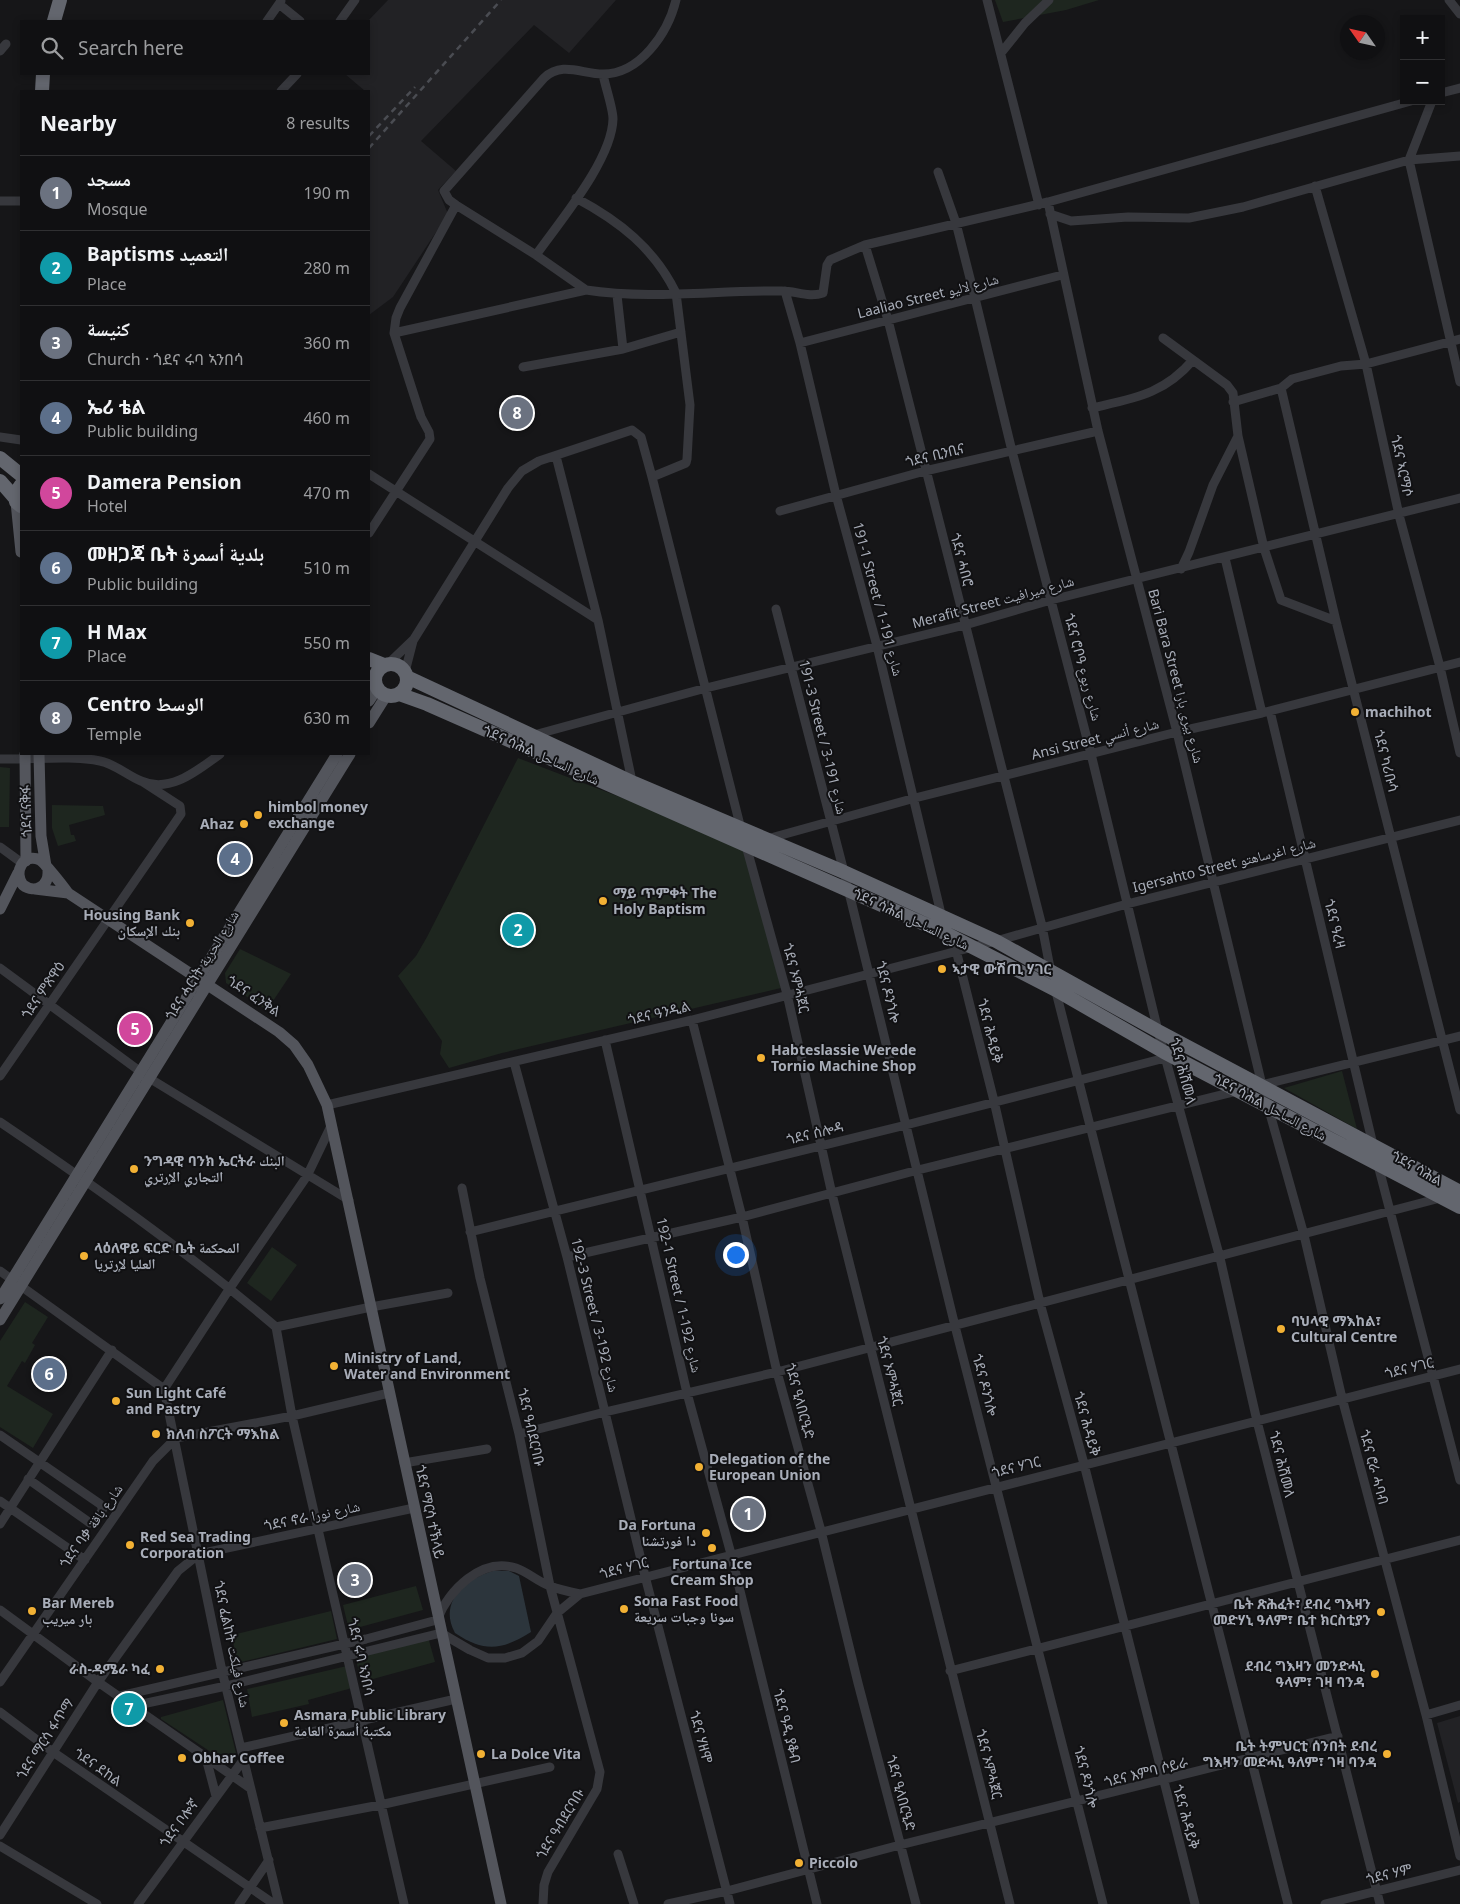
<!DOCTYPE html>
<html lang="en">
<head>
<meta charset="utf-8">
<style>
  :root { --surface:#101012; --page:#19191b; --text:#f1f3f6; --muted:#9c9d9f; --line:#303032; --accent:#7c3aed }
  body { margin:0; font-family:"Noto Sans","Noto Naskh Arabic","Noto Sans Ethiopic",sans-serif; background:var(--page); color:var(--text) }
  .controls { position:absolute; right:15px; top:15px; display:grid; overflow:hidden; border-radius:0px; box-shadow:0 2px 8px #0003 }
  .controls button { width:45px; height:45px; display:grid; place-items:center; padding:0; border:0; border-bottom:1px solid var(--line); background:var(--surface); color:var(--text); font:25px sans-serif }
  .compass { position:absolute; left:1340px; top:15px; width:45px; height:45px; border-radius:50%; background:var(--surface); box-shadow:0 2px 8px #0003; rotate:304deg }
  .you { position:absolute; left:735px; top:1254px; width:18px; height:18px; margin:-12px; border:4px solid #fff; border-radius:50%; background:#1a73e8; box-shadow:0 0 0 8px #1a73e833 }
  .badge { display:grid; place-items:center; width:32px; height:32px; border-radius:50%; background:var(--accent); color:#fff; font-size:16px; font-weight:700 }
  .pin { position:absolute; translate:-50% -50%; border:2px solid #fff; box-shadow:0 1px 5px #0006 }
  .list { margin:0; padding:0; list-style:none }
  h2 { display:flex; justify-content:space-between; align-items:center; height:65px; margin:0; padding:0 20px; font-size:21px }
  h2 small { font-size:16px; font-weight:400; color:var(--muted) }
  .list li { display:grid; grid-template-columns:32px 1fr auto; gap:15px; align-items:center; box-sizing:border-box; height:75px; padding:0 20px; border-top:1px solid var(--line) }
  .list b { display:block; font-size:19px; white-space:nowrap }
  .list p { margin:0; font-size:16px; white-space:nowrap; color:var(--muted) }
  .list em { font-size:16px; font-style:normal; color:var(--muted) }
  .icon { flex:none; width:28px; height:28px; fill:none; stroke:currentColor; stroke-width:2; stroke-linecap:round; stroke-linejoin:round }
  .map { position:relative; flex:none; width:1460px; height:1904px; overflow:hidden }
  .search { position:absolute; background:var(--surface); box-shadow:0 2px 8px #0003; left:20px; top:20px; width:350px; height:55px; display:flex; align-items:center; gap:12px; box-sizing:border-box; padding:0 18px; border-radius:0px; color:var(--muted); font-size:19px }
  .panel { position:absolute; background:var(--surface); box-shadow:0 2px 8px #0003; left:20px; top:90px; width:350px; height:665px; border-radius:0px }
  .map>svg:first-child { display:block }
  .built { fill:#222225 }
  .green { fill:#1e261f }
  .water { fill:#2c353c }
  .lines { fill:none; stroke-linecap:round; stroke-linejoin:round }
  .minor { stroke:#37383d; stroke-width:9 }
  .major { stroke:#53555c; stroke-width:11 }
  .highway { stroke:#63666e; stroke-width:14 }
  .rail { stroke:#4a4c52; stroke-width:2.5; stroke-dasharray:6 5; stroke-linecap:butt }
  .poi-dot { fill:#f2b134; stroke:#111113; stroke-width:2 }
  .labels { text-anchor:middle; stroke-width:4; stroke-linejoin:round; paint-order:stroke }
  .street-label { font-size:14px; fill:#a8adb8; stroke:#111113 }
  .poi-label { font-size:14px; font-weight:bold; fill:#a8adb8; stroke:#111113; text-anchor:start }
</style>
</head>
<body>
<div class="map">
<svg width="1460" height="1904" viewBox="0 0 1460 1904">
  <rect width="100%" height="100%" fill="#161618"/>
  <!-- built -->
  <path class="built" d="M388 0H616L569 53 534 25 421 141 456 171 438 190 448 214 393 297 369 315V91H365L345 74H369L368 21Z
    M1460 1716V1802L1458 1803 1437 1723Z"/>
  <!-- green -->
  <path class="green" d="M995 0H1099L1066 10 1003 22Z
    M518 758 745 845 781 988 502 1053 449 1068 440 1054 442 1041 398 976 416 956 427 937Z
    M0 767 10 768 9 827H0Z
    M52 805 103 806 105 815 69 825 71 835H74L76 841 58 846 52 828Z
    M240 949 291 974 267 1010 226 983 225 973Z
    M1342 1071 1357 1129 1284 1088Z
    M272 1247 297 1265 271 1301 247 1283Z
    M25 1302 48 1317 32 1343 35 1345 25 1363 22 1361 7 1386 53 1414 33 1448 0 1427V1341Z
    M416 1586 423 1610 349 1630 343 1605Z
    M331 1611 337 1639 237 1663 232 1635Z
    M428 1637 435 1662 362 1682 355 1657Z
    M347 1666 352 1688 308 1700 309 1704 252 1717 247 1689Z
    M223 1700 236 1753 235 1761 229 1764 161 1719V1717Z"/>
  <!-- water -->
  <path class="water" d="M493 1571H509L519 1576 531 1632C502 1650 485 1653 455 1633 438 1602 465 1579 493 1571Z"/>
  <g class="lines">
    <!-- minor -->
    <path class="minor" d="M987 0 1039 205
      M1449 0 1460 14
      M279 4 300 21
      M267 21 281 1
      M340 21 355 0
      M0 51 6 44
      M1001 53 1025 23 1049 0
      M281 91 297 74
      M1441 93 1460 88
      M1432 101 1409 160 1460 382
      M938 172 956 223 975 298 1012 451 1091 754 1158 1031 1220 1258 1257 1421 1380 1904
      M1315 186 1366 364 1399 515 1440 667 1460 753
      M576 198C619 221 654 248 676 293L690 405 687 459 686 463 652 477
      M0 201H21
      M1048 202 1098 431 1177 732 1262 1085 1304 1235 1342 1398 1426 1715 1460 1856
      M456 205 449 200 444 191 544 78C562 61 582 74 603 74 640 74 668 33 676 0
      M1050 214 1071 221 1128 217 1189 218 1243 207 1409 160 1460 156
      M865 245 888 320 1042 926 1051 973
      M536 255C560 221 612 160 613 119 613 108 605 86 603 74
      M785 291 800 343 836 495 877 646 942 918
      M617 295 623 349
      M394 333 396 318 400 308 456 205 536 255 586 290
      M1163 338 1227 385 1233 393 1238 436
      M800 343 1062 275
      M523 367 623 349 681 332
      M1281 388 1336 621 1460 1110
      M1233 402 1281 388 1292 379 1341 366 1366 364 1460 339
      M1092 408C1135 398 1164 394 1193 360
      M0 437 21 440
      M556 456 598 620 633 786
      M369 474 598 620
      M780 511 925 471 1098 431
      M369 533 430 439 429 432 421 417 394 333 586 290C651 300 717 290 782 291 796 291 809 298 823 293L827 265 830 260 865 245 1048 202 1411 101
      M1225 558 1262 713
      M1181 569 1189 552 1213 485 1238 436 1264 548 1281 600 1336 621
      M776 609 844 872 955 1326 1103 1904
      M389 663 414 639 508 488 522 471 539 461 632 430 641 437 652 477 741 829
      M405 672 413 641
      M1270 711 1374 1149
      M534 735 706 688 965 625 1051 600 1460 498
      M0 759C29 760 72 755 100 761 115 764 127 775 141 781 170 794 198 770 220 754
      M767 839 915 798 1177 732 1262 713 1460 662
      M745 842 787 994 832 1194 1010 1904
      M0 847 22 863
      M956 950 994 1101 1040 1303 1084 1464 1195 1904
      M0 968 149 1078 349 1200
      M1055 988 1288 1904
      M692 1020 742 1217 777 1372 821 1531 858 1683 916 1904
      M605 1040 687 1393 731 1554 817 1904
      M514 1062 567 1257 645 1576 730 1904
      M0 1076 181 814 180 806 143 782
      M327 1105 692 1020 996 941 1127 904 1460 820
      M0 1122C95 1186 189 1253 276 1327
      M1377 1161 1460 1480
      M462 1188 480 1278 519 1434 550 1586 600 1772 597 1789 548 1872 544 1885 543 1904
      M470 1232 906 1125 1165 1058
      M567 1257 742 1217 918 1170 1460 1036
      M0 1271 164 1389
      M276 1327 292 1416 404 1904
      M276 1327 371 1307 448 1293
      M519 1434 605 1412 777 1372 1444 1197
      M0 1435 100 1504 103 1509 95 1522 90 1523 28 1479
      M404 1463 487 1449
      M0 1501 85 1560
      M0 1524 112 1350
      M0 1610 98 1682 250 1788
      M950 1671 1460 1540
      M0 1682 153 1461 176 1438 292 1416 389 1393
      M120 1696 366 1639 437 1620C449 1590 481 1557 516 1568 528 1572 538 1582 550 1586 560 1590 570 1592 580 1594
      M133 1706 226 1686 441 1633 470 1650 488 1658H505L522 1653 538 1641 557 1613 580 1594 1460 1369
      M0 1712 53 1752 274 1904
      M1426 1715 1460 1705
      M241 1748 456 1699
      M206 1758 216 1796
      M260 1828 380 1805 550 1767
      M0 1835 98 1682 178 1571 199 1554 414 1508
      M0 1846 97 1904
      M618 1854 634 1904
      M138 1904 244 1759
      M239 1904 269 1860
      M279 1904 222 1671 164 1389 230 1288 307 1176 331 1126
      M668 1904 727 1891 900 1845 1338 1736
      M1325 1904 1460 1870"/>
    <!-- major -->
    <path class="major" d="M16 502 21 552
      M369 701 377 689
      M369 723 386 696
      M25 754 26 861
      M39 754 41 836 46 866
      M48 871C49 886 35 894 23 885 13 873 23 852 40 860 45 863 63 886 68 893L279 1032 294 1045 308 1065 327 1105 501 1904
      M35 889 68 893
      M0 909 18 873
      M0 1299 337 754
      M0 1320 350 754"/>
    <!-- highway -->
    <path class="highway" d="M54 21 60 0
      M42 91 43 74
      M0 458 21 475
      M0 481 15 498
      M21 485 15 494 16 502 21 506
      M369 659 384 665
      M375 680a16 16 0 1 1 32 0a16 16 0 1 1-32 0Z
      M407 677 634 783 844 872 996 941 1158 1031 1460 1192
      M399 694 427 704 945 933 1056 990 1164 1052 1460 1207"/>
    <!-- rail -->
    <path class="rail" d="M369 136 415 87
      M369 148 501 0"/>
  </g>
  <!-- markers -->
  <g class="poi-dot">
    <circle cx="1355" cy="712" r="5"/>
    <circle cx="258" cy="815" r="5"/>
    <circle cx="244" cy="824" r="5"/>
    <circle cx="603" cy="901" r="5"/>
    <circle cx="190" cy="923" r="5"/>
    <circle cx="942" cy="969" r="5"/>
    <circle cx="761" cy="1058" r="5"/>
    <circle cx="134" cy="1169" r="5"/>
    <circle cx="84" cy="1256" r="5"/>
    <circle cx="1281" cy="1329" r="5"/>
    <circle cx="334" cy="1366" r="5"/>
    <circle cx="116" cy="1401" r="5"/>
    <circle cx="156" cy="1434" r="5"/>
    <circle cx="699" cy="1467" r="5"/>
    <circle cx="706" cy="1533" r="5"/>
    <circle cx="130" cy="1545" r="5"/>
    <circle cx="712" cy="1548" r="5"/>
    <circle cx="624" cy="1609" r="5"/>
    <circle cx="32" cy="1611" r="5"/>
    <circle cx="1381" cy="1612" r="5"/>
    <circle cx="160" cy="1669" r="5"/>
    <circle cx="1375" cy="1674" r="5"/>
    <circle cx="284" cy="1723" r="5"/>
    <circle cx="481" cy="1754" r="5"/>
    <circle cx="1387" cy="1754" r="5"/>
    <circle cx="182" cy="1758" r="5"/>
    <circle cx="799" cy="1863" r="5"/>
  </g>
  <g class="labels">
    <!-- street labels -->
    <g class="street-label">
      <text transform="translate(928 296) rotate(-14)" y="5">Laaliao Street شارع لاليو</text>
      <text transform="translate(935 455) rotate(-14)" y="5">ጎደና ቢንቢና</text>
      <text transform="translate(1402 466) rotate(78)" y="5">ጎደና ኣርማሶ</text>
      <text transform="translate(962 560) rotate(75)" y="5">ጎደና ሓበሮ</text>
      <text transform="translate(878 599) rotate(75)" y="5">191-1 Street / شارع 191-1</text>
      <text transform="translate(993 602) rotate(-15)" y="5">Merafit Street شارع ميرافيت</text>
      <text transform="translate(1083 667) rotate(75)" y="5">ጎደና ሮቦዓ شارع ربوع</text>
      <text transform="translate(1176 676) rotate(75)" y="5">Bari Bara Street شارع بيرى بارا</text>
      <text transform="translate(823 737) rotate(76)" y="5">191-3 Street / شارع 191-3</text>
      <text transform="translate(1095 739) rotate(-14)" y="5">Ansi Street شارع أنسي</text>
      <text transform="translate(541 755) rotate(24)" y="5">ጎደና ሳሕል شارع الساحل</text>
      <text transform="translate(1386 761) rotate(76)" y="5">ጎደና ካሪቡሳ</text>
      <text transform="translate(26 811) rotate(-92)" y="5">ጎደና ናቅፋ</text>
      <text transform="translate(1224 865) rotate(-14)" y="5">Igersahto Street شارع اغرساهتو</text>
      <text transform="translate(911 919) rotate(25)" y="5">ጎደና ሳሕል شارع الساحل</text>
      <text transform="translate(1335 924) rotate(76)" y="5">ጎደና ዓረዛ</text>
      <text transform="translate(202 965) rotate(-58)" y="5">ጎደና ሓርነት شارع الحرية</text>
      <text transform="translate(796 978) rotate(76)" y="5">ጎደና ኦምሓጀር</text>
      <text transform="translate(43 990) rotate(-56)" y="5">ጎደና ምጽዋዕ</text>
      <text transform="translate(888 992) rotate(76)" y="5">ጎደና ዶንጎሎ</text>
      <text transform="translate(254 996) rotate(34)" y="5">ጎደና ፈንቅል</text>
      <text transform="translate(659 1013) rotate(-13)" y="5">ጎደና ዓንዲል</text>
      <text transform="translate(990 1031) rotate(76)" y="5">ጎደና ሕዳይቅ</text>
      <text transform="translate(1183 1071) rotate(75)" y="5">ጎደና ሕሽመለ</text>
      <text transform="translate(1270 1107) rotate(28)" y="5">ጎደና ሳሕል شارع الساحل</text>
      <text transform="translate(815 1133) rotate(-14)" y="5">ጎደና ሰሎዳ</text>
      <text transform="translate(1417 1168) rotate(29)" y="5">ጎደና ሳሕል</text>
      <text transform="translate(679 1295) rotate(77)" y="5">192-1 Street / شارع 192-1</text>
      <text transform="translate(595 1315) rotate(76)" y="5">192-3 Street / شارع 192-3</text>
      <text transform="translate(1409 1368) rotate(-14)" y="5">ጎደና ሃገር</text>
      <text transform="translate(890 1371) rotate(76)" y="5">ጎደና ኦምሓጀር</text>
      <text transform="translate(985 1385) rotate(75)" y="5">ጎደና ዶንጎሎ</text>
      <text transform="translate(800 1401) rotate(75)" y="5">ጎደና ዒላበርዒድ</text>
      <text transform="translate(1087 1424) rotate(75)" y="5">ጎደና ሕዳይቅ</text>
      <text transform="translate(531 1427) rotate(77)" y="5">ጎደና ዓብደርባቡ</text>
      <text transform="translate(1282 1464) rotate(76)" y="5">ጎደና ሕሽመለ</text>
      <text transform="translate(1016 1467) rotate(-14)" y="5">ጎደና ሃገር</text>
      <text transform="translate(1374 1467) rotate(75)" y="5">ጎደና ሮራ ሓባብ</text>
      <text transform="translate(430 1512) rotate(78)" y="5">ጎደና ማርሳ ተኽላይ</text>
      <text transform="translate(312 1516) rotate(-12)" y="5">ጎደና ኖራ شارع نورا</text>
      <text transform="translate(91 1526) rotate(-55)" y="5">ጎደና ባቃ شارع باقة</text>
      <text transform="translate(624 1568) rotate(-15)" y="5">ጎደና ሃገር</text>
      <text transform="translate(232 1644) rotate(78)" y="5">ጎደና ፈልከት شارع فيلكت</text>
      <text transform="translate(361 1657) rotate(77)" y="5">ጎደና ሩባ ኣንበሳ</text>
      <text transform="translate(787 1726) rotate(76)" y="5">ጎደና ዓዲ ያቆብ</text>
      <text transform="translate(701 1737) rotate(75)" y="5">ጎደና ሃዘሞ</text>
      <text transform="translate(45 1739) rotate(-57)" y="5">ጎደና ማርሳ ፋጥማ</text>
      <text transform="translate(989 1764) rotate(76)" y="5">ጎደና ኦምሓጀር</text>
      <text transform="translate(98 1767) rotate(35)" y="5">ጎደና ደከል</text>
      <text transform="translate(1146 1772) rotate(-14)" y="5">ጎደና እምባ ሶይራ</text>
      <text transform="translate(1086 1777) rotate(76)" y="5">ጎደና ዶንጎሎ</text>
      <text transform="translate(901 1793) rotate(75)" y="5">ጎደና ዒላበርዒድ</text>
      <text transform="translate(1186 1817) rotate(75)" y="5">ጎደና ሕዳይቅ</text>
      <text transform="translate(179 1823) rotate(-54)" y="5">ጎደና ቦሎኛ</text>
      <text transform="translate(560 1824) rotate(-59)" y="5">ጎደና ዓብደርባቡ</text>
      <text transform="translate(1389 1874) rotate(-14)" y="5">ጎደና ሃም</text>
    </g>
    <!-- poi labels -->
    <g class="poi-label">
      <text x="1365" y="717">machihot</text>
      <text x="268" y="812">himbol money<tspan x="268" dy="16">exchange</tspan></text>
      <text x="234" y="829" text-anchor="end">Ahaz</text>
      <text x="613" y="898">ማይ ጥምቀት The<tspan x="613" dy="16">Holy Baptism</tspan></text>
      <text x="180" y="920" text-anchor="end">Housing Bank<tspan x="180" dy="16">بنك الإسكان</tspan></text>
      <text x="952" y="974">ኣታዊ ውሽጢ ሃገር</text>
      <text x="771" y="1055">Habteslassie Werede<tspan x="771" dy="16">Tornio Machine Shop</tspan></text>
      <text x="144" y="1166">ንግዳዊ ባንክ ኤርትራ البنك<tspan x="144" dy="16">التجاري الإرتري</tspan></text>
      <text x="94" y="1253">ላዕለዋይ ፍርድ ቤት المحكمة<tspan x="94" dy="16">العليا لإرتريا</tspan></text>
      <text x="1291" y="1326">ባህላዊ ማእከል፣<tspan x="1291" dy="16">Cultural Centre</tspan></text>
      <text x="344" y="1363">Ministry of Land,<tspan x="344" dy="16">Water and Environment</tspan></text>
      <text x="126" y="1398">Sun Light Café<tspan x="126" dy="16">and Pastry</tspan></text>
      <text x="166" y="1439">ክለብ ስፖርት ማእከል</text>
      <text x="709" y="1464">Delegation of the<tspan x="709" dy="16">European Union</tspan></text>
      <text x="696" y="1530" text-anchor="end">Da Fortuna<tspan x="696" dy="16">دا فورتشنا</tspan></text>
      <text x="140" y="1542">Red Sea Trading<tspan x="140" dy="16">Corporation</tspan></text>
      <text x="712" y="1569" text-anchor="middle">Fortuna Ice<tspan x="712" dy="16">Cream Shop</tspan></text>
      <text x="634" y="1606">Sona Fast Food<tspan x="634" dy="16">سونا وجبات سريعة</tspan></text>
      <text x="42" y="1608">Bar Mereb<tspan x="42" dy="16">بار ميريب</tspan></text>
      <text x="1371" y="1609" text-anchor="end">ቤት ጽሕፈት፣ ደብረ ግእዛን<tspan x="1371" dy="16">መድሃኒ ዓለም፣ ቤተ ክርስቲያን</tspan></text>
      <text x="1365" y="1671" text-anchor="end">ደብረ ግእዛን መንድሓኒ<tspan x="1365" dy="16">ዓላም፣ ገዛ ባንዳ</tspan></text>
      <text x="150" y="1674" text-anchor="end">ራስ-ዱሜራ ካፈ</text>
      <text x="294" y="1720">Asmara Public Library<tspan x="294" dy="16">مكتبة أسمرة العامة</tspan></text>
      <text x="1377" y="1751" text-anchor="end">ቤት ትምህርቲ ሰንበት ደብረ<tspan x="1377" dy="16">ግእዛን መድሓኒ ዓለም፣ ገዛ ባንዳ</tspan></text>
      <text x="491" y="1759">La Dolce Vita</text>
      <text x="192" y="1763">Obhar Coffee</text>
      <text x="809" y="1868">Piccolo</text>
    </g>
  </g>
</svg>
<div class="controls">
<button>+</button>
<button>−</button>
</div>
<svg class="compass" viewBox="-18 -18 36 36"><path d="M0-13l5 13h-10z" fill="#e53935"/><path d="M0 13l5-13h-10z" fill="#9c9d9f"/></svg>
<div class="you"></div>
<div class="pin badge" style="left:748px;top:1514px;background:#6b7280">1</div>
<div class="pin badge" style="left:518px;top:930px;background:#0f9aa8">2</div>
<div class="pin badge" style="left:355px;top:1580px;background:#6b7280">3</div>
<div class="pin badge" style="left:235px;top:859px;background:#5c6f8a">4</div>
<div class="pin badge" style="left:135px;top:1029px;background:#d1479c">5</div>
<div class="pin badge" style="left:49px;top:1374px;background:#5c6f8a">6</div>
<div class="pin badge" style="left:129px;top:1709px;background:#0f9aa8">7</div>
<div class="pin badge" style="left:517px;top:413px;background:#6b7280">8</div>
<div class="search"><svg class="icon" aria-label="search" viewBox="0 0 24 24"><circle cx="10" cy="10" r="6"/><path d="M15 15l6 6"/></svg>Search here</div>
<section class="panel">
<h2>Nearby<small>8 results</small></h2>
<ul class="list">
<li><span class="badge" style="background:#6b7280">1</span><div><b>مسجد</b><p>Mosque</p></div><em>190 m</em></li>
<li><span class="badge" style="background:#0f9aa8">2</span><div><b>Baptisms التعميد</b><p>Place</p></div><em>280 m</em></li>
<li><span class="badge" style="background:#6b7280">3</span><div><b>كنيسة</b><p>Church · ጎደና ሩባ ኣንበሳ</p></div><em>360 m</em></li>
<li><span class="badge" style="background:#5c6f8a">4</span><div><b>ኤሪ ቴል</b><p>Public building</p></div><em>460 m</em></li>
<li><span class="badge" style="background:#d1479c">5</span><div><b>Damera Pension</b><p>Hotel</p></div><em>470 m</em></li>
<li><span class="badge" style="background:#5c6f8a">6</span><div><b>መዘጋጃ ቤት بلدية أسمرة</b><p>Public building</p></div><em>510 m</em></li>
<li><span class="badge" style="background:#0f9aa8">7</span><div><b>H Max</b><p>Place</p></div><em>550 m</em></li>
<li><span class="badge" style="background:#6b7280">8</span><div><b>Centro الوسط</b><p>Temple</p></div><em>630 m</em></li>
</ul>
</section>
</div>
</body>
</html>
